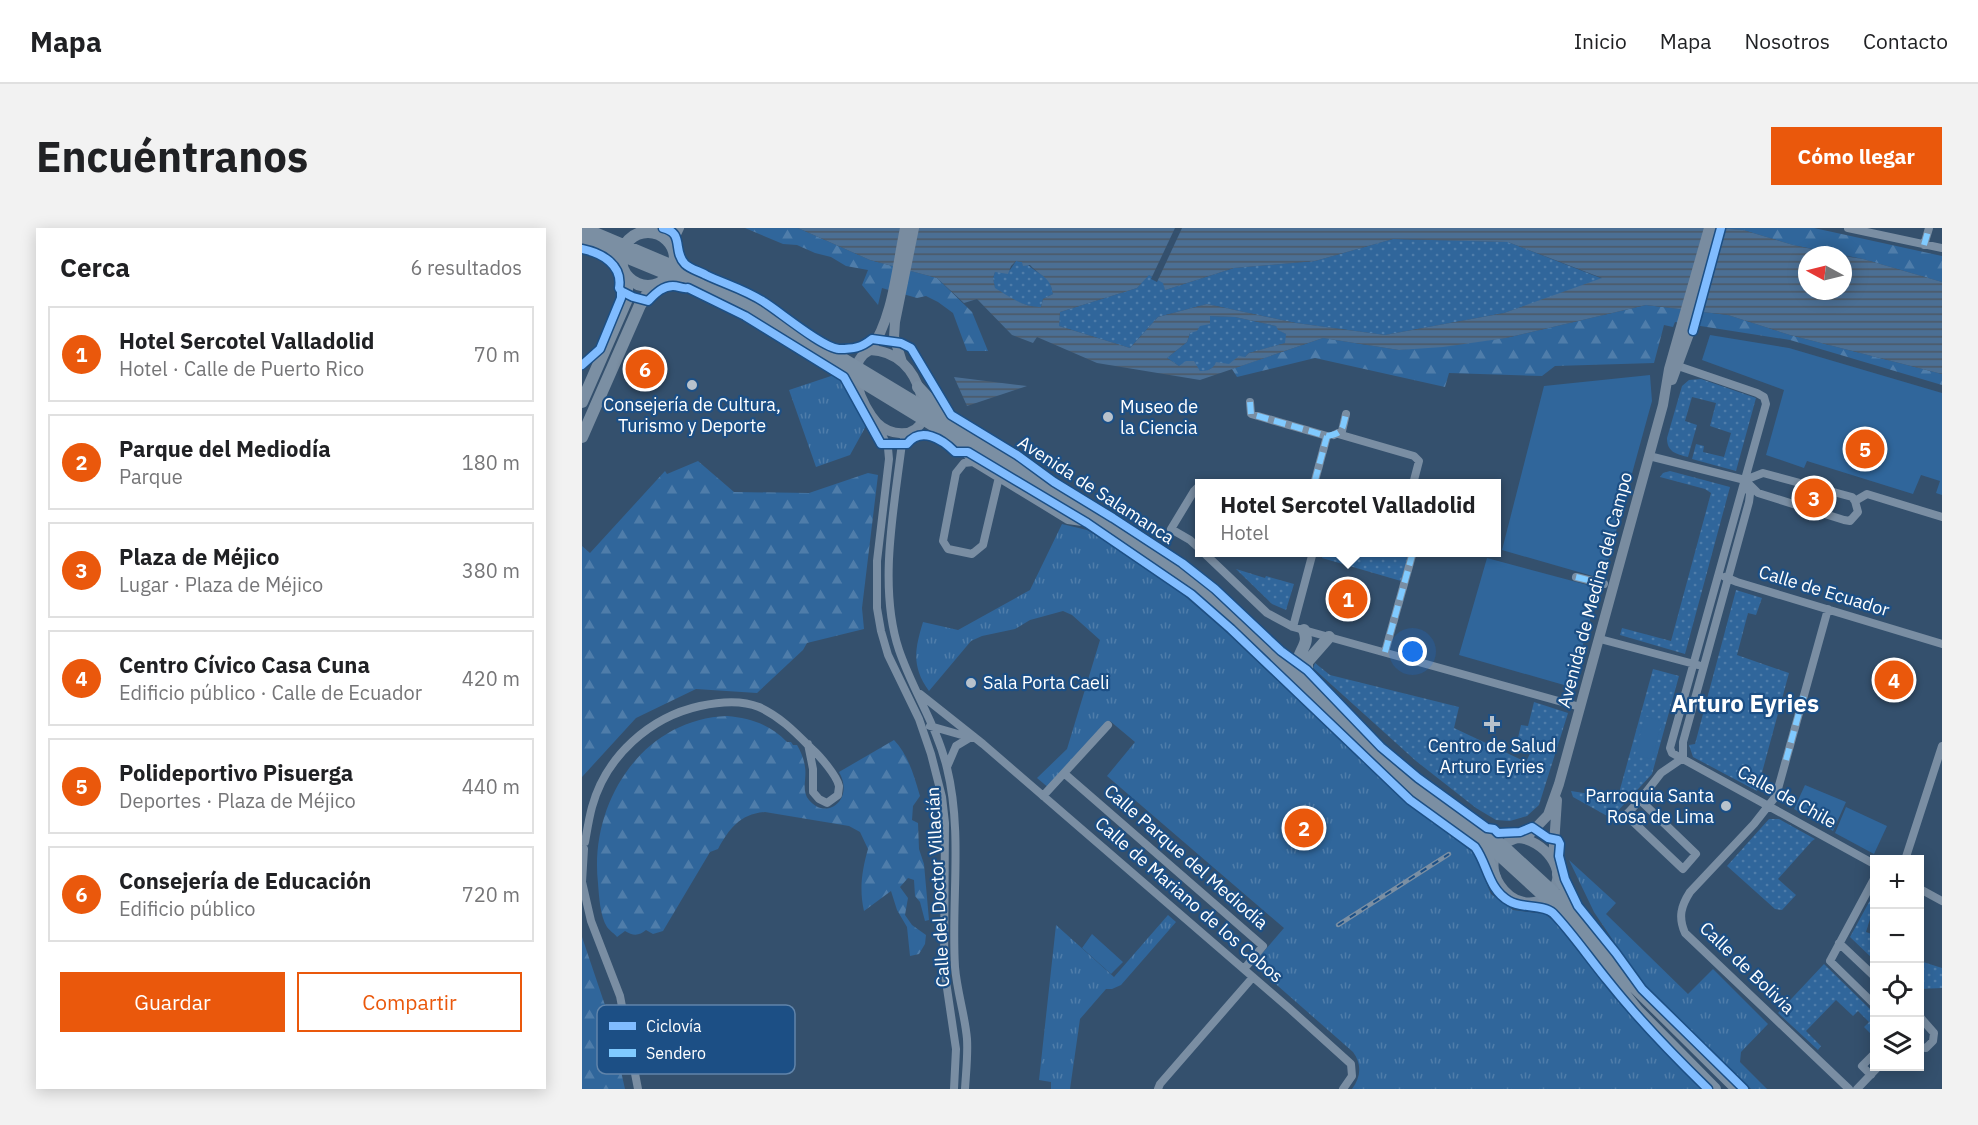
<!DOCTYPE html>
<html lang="es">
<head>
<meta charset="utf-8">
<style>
  :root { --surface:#fff; --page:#f2f2f2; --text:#202124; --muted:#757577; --line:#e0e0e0; --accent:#ea580c }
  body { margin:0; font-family:"IBM Plex Sans",sans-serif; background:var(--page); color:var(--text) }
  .controls { position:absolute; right:18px; bottom:18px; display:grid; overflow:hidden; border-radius:0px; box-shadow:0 3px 15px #0003 }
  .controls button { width:54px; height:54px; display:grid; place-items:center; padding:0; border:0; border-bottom:2px solid var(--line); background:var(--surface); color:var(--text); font:30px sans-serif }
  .compass { position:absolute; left:1216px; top:18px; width:54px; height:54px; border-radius:50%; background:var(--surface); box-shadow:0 3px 15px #0003; rotate:277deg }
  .you { position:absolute; left:831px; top:424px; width:21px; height:21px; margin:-15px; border:4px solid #fff; border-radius:50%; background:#1a73e8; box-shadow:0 0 0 9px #1a73e833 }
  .badge { display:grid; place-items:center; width:39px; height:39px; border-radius:50%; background:var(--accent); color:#fff; font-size:20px; font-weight:700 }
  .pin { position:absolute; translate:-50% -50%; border:3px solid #fff; box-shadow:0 2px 6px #0006 }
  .popup { position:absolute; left:613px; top:251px; width:306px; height:78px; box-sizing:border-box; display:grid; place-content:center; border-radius:0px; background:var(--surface); filter:drop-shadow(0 2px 4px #0005); font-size:20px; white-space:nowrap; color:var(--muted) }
  .popup b { font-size:22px; color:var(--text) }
  .popup::after { content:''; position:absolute; left:50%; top:100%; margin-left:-12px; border:12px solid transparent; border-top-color:var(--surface) }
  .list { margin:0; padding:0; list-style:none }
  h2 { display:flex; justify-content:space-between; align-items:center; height:78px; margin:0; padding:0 24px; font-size:26px }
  h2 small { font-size:20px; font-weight:400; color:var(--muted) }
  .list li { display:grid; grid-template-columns:39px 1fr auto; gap:18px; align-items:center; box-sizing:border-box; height:96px; margin:0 12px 12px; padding:0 12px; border:2px solid var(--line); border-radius:0px }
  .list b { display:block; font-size:22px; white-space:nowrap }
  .list p { margin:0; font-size:20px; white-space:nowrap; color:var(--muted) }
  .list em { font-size:20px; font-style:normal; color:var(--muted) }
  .actions { display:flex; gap:12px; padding:18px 24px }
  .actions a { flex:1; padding:14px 0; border:2px solid var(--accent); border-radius:0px; text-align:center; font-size:21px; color:var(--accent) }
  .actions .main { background:var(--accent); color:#fff }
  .icon { flex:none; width:33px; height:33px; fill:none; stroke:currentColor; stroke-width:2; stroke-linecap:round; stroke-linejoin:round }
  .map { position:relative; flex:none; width:1360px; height:861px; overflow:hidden; border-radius:0px }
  header { display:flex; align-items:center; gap:36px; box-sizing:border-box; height:84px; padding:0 30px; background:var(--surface); border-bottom:2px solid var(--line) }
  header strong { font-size:28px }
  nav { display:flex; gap:33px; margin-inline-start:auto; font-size:21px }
  .intro { display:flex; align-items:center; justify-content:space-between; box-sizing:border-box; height:144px; padding:0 36px }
  h1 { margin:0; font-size:42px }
  .button { padding:15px 27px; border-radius:0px; background:var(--accent); color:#fff; font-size:21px; font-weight:700 }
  main { display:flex; gap:36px; padding:0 36px }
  aside { flex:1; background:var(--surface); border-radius:0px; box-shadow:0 3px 15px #0003 }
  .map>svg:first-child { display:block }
  .grass { fill:url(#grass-dots) }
  .forest { fill:url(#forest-firs) }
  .park { fill:url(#park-tufts) }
  .pitch { fill:#30669b }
  .water { fill:url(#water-rules); fill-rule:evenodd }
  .pier { fill:#34506d }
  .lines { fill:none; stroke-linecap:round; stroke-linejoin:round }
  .minor { stroke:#7a8ea3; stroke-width:8 }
  .major { stroke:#798ca0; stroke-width:10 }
  .highway { stroke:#7b8fa3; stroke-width:12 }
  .rail-casing { stroke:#7b8fa3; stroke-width:4.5 }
  .rail { stroke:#1c4f85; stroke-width:2; stroke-dasharray:7; stroke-linecap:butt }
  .quiet { stroke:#80caff; stroke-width:6; stroke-dasharray:12 6; stroke-linecap:butt }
  .cycleway-casing { stroke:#1c4f85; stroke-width:11 }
  .cycleway { stroke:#80bcff; stroke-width:8 }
  .poi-dot { fill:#b8c2cc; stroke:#1c4f85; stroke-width:2 }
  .labels { text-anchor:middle; stroke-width:4.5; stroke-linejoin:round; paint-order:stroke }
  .poi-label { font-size:18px; fill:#fff; stroke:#1c4f85 }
  .street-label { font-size:18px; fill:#fff; stroke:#1c4f85 }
  .district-label { font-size:24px; font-weight:bold; fill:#fff; stroke:#1c4f85 }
  .key { fill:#1c4f85; stroke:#6084aa; stroke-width:1.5 }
  .key-label { font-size:16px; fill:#fff }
</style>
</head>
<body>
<header>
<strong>Mapa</strong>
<nav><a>Inicio</a><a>Mapa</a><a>Nosotros</a><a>Contacto</a></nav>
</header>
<div class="intro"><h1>Encuéntranos</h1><a class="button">Cómo llegar</a></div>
<main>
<aside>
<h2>Cerca<small>6 resultados</small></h2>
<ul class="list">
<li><span class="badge">1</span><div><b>Hotel Sercotel Valladolid</b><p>Hotel · Calle de Puerto Rico</p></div><em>70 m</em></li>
<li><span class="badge">2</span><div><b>Parque del Mediodía</b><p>Parque</p></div><em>180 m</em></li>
<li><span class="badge">3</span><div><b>Plaza de Méjico</b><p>Lugar · Plaza de Méjico</p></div><em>380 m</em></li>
<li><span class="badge">4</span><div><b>Centro Cívico Casa Cuna</b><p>Edificio público · Calle de Ecuador</p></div><em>420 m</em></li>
<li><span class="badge">5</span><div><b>Polideportivo Pisuerga</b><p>Deportes · Plaza de Méjico</p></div><em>440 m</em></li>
<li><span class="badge">6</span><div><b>Consejería de Educación</b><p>Edificio público</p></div><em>720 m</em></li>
</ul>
<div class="actions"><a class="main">Guardar</a><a>Compartir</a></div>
</aside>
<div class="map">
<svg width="1360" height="861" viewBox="0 0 1360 861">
  <defs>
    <pattern id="grass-dots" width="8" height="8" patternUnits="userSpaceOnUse" patternTransform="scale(1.5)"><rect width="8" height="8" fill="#30669b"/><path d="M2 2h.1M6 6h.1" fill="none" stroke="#4f7daa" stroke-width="1.8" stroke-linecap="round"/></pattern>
    <pattern id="forest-firs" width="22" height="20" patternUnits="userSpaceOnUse" patternTransform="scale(1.5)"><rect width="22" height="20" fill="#30669b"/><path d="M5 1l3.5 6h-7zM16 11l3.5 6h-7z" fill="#4f7daa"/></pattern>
    <pattern id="park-tufts" width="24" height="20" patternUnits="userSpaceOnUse" patternTransform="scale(1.5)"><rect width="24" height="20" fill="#30669b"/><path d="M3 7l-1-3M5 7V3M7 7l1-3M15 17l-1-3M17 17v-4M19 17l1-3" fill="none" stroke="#4f7daa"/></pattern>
    <pattern id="water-rules" width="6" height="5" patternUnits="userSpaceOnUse" patternTransform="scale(1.5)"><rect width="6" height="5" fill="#4b6f94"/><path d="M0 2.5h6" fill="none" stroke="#4c5865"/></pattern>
  </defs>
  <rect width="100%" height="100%" fill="#34506d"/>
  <!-- grass -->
  <path class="grass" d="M811 11 926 14 1021 51 922 85 803 107 714 95 625 76 576 89 548 120 477 98 478 84 555 60 567 46 582 55 583 62 652 40 733 33Z
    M434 33C442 33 445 36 451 41 463 49 469 50 471 66L461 71 459 79C443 80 426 69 413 61L411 50 413 44 428 42Z
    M627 88 653 89 694 98 697 102 704 106V115L667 125 663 129H657L647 137 639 135 625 143H618L613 137 597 138 585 130 605 114 608 105Z
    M1119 151 1174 170 1154 243 1110 231 1114 216 1122 218 1121 224 1142 229 1149 205 1128 198 1134 175 1110 169 1103 193 1115 197 1106 229C1094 226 1085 224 1085 210L1100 158 1107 152Z
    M1088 243 1148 259 1103 426 1038 407 1040 400 1089 413 1129 265 1123 261 1078 249 1081 245Z
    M742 325H827L819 353 740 330Z
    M654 341 683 350 684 348 712 356 704 382 690 376Z
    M1154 362 1180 370 1174 387 1166 385 1155 427 1207 445 1175 563 1111 529 1107 517 1113 516Z
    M733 435 748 447 877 479 872 500 944 534 950 521 935 514 939 497 946 498 952 474 986 485 957 577 945 588 928 593 914 592 894 580 834 533 731 440Z
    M1071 441 1097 448 1070 546 1033 586 1027 589 991 569 989 563 1027 569 1037 565Z
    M1187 591H1197L1233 611 1230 613 1196 651 1214 667 1200 682 1193 681 1145 638Z
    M1292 665V678L1284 704 1292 707V732L1268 709Z
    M1338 733 1360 740V760L1338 761Z
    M1242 736 1292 785V809L1282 799 1287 794 1276 783 1271 788 1254 772 1224 803 1239 818 1236 822 1196 785Z"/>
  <!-- forest -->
  <path class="forest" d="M163 0H216L288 32 355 50 390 84 406 123H385L371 85 356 74 344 68 335 70 300 60 296 77 280 57 286 42 264 38 249 29 233 25 215 17 201 16Z
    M1133 0H1232L1360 28V54L1281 31 1211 17 1161 2Z
    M1064 77 1146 87 1208 107 1360 146V157L1208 112 1093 94 1091 99 1082 97 1072 135 973 138 960 148 867 145 863 159 733 130 655 149 650 141 741 110 817 122 924 110Z
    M116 233 152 264 227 265 286 245 296 247 280 380 282 401 225 415 221 422 175 465 114 461 54 490 0 549V318L8 325 83 243 85 246Z
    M145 488C169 490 189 497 205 514H209L211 517H215C219 524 222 531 223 539 225 550 219 563 227 572 244 593 273 572 257 544L312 512C327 528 332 548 338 568L331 578 330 592 336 595 337 621 342 636 347 692 343 693 338 674 333 668 332 652 326 650 318 659 326 670 323 687 330 697 344 707 343 716 337 726 328 728 325 699 315 682 309 663 282 683C277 661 280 642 286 621L278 604 267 598 183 584C158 586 147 601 136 621L128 624 81 703 71 706 64 702C57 708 51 708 43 703L35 709C33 706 28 703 25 699 18 688 17 668 16 655 7 575 60 491 145 488Z
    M0 709 26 786 43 861H0Z"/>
  <!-- park -->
  <path class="park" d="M252 147C269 160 272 181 284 198L268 227 234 239 207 162Z
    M480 296 505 302 581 349 642 402 825 575 892 625 909 666 931 682 963 686 973 694 1032 769 1121 861H770C779 849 780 836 771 824L671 736 702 700 525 548 553 514 528 493 468 561 455 550 485 521 518 412 490 387 481 383 448 392 433 401 400 408 389 413 347 463C329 438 333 421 341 394L376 402 448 362Z
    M987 632 1034 675 1024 686 1106 766 1131 741 1186 796 1159 824 1158 834 1185 861H1169L1057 751 1012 684Z
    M586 687 594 694 539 757 530 761H524L498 791 488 861H469V854L457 852 474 697 532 749Z"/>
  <!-- pitch -->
  <path class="pitch" d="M1128 107 1207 120 1360 165V267L1354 265 1358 253 1339 247 1331 266 1225 233 1222 240 1184 227 1202 162 1120 132Z
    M1068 147 1070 173 1021 351 920 322 962 158Z
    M905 330 1017 360 989 459 877 427Z
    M1063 488 1080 493 1070 531 1053 527Z
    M1223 557 1264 574 1251 603 1212 581Z
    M1264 579 1305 598 1292 626 1253 605Z
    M510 706 541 734 529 746 500 720Z"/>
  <!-- water -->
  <path class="water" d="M216 0H1133L1161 2 1211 17 1258 27H1225V63H1261V28L1281 31 1360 54V146L1208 107 1146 87 1064 77 924 110 861 119 817 122 741 110 618 152 515 135 455 109 451 115 430 107 395 71 382 75 355 50 288 32ZM811 11 926 14 1020 50 922 85 803 107 714 95 625 76 576 89 548 120 477 98 478 84 555 60 567 47 581 55 583 62 652 40 733 33ZM434 33 440 34 441 38 448 37C458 48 469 49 471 66L461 71 459 79C443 80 426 68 413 60L411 50 413 44 426 46 429 38ZM628 88 653 89 694 98 696 102 704 106 703 115 667 125 663 129 657 128 647 136 634 134C631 142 625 143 618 143L612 133H604L597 138 585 130 605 114 608 105 615 103 618 98 628 96Z
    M372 149 445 158 385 178Z"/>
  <!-- pier -->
  <path class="pier" d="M593 0H600L575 54 569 51Z"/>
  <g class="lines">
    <!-- minor -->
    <path class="minor" d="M1266 0 1360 20
      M1342 17 1347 0
      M89 19 98 0
      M1096 138 1175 165 1182 169 1184 176 1088 520 1090 525 1292 636
      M668 174 669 186 745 208 732 256
      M296 197 306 220 307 231 295 333V380L299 403 306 427 337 491 349 526 360 569 363 595 362 740 374 821 372 861
      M325 206 320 215C312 281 296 359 317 422 331 463 355 498 365 540 381 605 369 673 373 739 375 764 383 787 385 811 386 828 384 844 383 861
      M756 206 832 228 837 233 831 256
      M752 207 760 203 764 186
      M375 215 391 234 486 292 507 295
      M1067 228 1163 252
      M391 234 382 235 374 245 361 313 366 321 390 326 401 317 417 249
      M1181 245 1270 269 1273 273 1276 284 1268 293 1262 292 1176 265 1163 252Z
      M621 256H634
      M618 257 612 263 589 301 608 312 618 321
      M1273 273 1285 266 1360 289
      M621 324 685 385 711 399 998 479
      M994 349 1022 356
      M1143 349 1155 354 1360 416
      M1246 381 1194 568 1172 596 1108 664C1099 678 1096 689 1103 705L1267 861
      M711 399 731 324
      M1018 411 1116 437
      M803 424 831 324
      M338 466 401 516 708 781 769 836 770 848 761 861
      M348 498 390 510
      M1101 530V514L1167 274 1168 266 1163 252
      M365 539 374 518 389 509
      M483 546 681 718 662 741
      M461 568 526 497
      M1058 572 1114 626 1101 641 1044 587Z
      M1058 572 1079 545 1101 530
      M3 614C5 603 7 590 10 579 24 528 68 489 118 478 136 474 160 472 177 479 199 489 214 505 230 521 238 528 255 548 257 558 257 561 256 564 256 567L245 575 237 571 231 564V541L226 516
      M2 621 0 654 9 693 38 768 56 861
      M1323 632 1360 518
      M1292 651 1248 733 1292 776
      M1338 661 1360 673
      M1257 715 1292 748
      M1338 789 1352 805 1351 813 1344 820 1338 819
      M1289 847 1280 838 1292 826
      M576 861 578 856 671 749
      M1275 861 1297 838"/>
    <!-- major -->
    <path class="major" d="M288 122C315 123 332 141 339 167 340 174 343 183 341 190 335 211 307 208 295 195 280 178 260 136 288 122Z
      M288 122C311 92 315 37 323 0
      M320 134 312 109 313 94 332 0
      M1090 152 1108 103 1135 0
      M936 610C960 611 989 643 968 665 933 701 880 625 936 610Z
      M944 610 966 587 977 556 1081 177 1087 141 1127 0
      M971 632 975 572"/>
    <!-- highway -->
    <path class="highway" d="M1 0 117 49 160 70 374 199 580 328 658 391 787 515 829 550 920 617 970 663 999 693 1048 755 1155 861
      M39 31a27 27 0 1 1 54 0a27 27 0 1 1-54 0Z
      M0 11 114 58 157 79 531 307 579 338 630 378 816 553 915 625 963 669 989 698 1055 782 1133 861
      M336 159 363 188
      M0 174 45 71V49
      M0 209 58 77 71 58
      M716 449C716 443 715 435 717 429 721 418 727 414 722 402
      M731 455 725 442V434L747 409
      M893 613 906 632 913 650
      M976 646 993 679"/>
    <defs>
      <path id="rail" d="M756 697 867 626"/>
    </defs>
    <!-- rail casing -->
    <use href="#rail" class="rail-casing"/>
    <!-- rail -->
    <use href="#rail" class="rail"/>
    <!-- quiet -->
    <path class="quiet" d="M1342 17 1347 0
      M668 174 669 186 745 208 732 256
      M745 208C762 205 760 201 764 186
      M994 349 1022 356
      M803 424 831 324
      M1204 532 1223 463"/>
    <defs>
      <path id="cycleway" d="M81 0C103 5 90 23 103 36 108 41 117 43 124 47 143 56 164 62 182 74 198 84 241 120 257 121 271 121 279 120 290 111L319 115 329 120 369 187 435 227 472 254 531 290 600 335 633 361 699 423 725 442 799 519 836 550 905 600 912 601 916 605 938 604 950 599 966 610 976 612 978 616 977 628 983 651 996 678 1034 725 1060 761 1162 861
        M0 21C20 25 41 37 37 60L39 63V70L18 121 0 137
        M39 63 51 69 66 73C73 66 80 58 91 58 97 58 100 61 106 60L163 88 262 149 299 216H325C339 198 360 211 373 224H386L505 295 609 366 649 401 828 572 893 619C906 637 906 661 927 673 940 681 961 676 971 685 991 706 1007 730 1026 753 1057 792 1091 827 1126 861
        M1111 103 1139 0"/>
    </defs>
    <!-- cycleway casing -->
    <use href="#cycleway" class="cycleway-casing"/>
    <!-- cycleway -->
    <use href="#cycleway" class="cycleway"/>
  </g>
  <!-- markers -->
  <g class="poi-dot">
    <circle cx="110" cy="157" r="6"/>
    <circle cx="526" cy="189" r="6"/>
    <circle cx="389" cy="455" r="6"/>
    <path d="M907 487h6v6h6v6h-6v6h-6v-6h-6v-6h6z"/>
    <circle cx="1144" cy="578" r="6"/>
  </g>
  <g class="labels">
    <!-- poi labels -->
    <g class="poi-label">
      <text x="110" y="183">Consejería de Cultura,<tspan x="110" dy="21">Turismo y Deporte</tspan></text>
      <text x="538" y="185" text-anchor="start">Museo de<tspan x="538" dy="21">la Ciencia</tspan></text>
      <text x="401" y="461" text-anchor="start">Sala Porta Caeli</text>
      <text x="910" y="524">Centro de Salud<tspan x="910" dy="21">Arturo Eyries</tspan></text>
      <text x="1132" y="574" text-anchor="end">Parroquia Santa<tspan x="1132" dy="21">Rosa de Lima</tspan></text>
    </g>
    <!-- street labels -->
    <g class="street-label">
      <text transform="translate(514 262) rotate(33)" y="6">Avenida de Salamanca</text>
      <text transform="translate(1013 362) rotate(-75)" y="6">Avenida de Medina del Campo</text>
      <text transform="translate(1242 363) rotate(17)" y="6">Calle de Ecuador</text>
      <text transform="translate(1205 569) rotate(29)" y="6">Calle de Chile</text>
      <text transform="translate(604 629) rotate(41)" y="6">Calle Parque del Mediodía</text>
      <text transform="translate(356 659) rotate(-93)" y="6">Calle del Doctor Villacián</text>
      <text transform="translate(607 672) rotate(41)" y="6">Calle de Mariano de los Cobos</text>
      <text transform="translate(1165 740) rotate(44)" y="6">Calle de Bolivia</text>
    </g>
    <!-- district labels -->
    <g class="district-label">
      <text x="1163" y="484">Arturo Eyries</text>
    </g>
  </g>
  <!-- legend -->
  <rect x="15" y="777" width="198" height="69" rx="9" class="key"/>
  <rect x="27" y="794" width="27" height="8" fill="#80bcff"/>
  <rect x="27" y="821" width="27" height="8" fill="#80caff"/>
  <g class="key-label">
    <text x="64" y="804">Ciclovía</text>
    <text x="64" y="831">Sendero</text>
  </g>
</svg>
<div class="controls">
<button>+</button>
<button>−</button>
<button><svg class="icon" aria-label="locate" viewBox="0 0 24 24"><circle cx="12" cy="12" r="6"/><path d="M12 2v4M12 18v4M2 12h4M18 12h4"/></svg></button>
<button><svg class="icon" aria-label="layers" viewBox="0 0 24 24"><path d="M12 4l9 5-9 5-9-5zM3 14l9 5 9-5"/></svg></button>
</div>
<svg class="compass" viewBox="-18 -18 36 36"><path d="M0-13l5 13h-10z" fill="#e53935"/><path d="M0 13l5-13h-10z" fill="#757577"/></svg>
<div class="you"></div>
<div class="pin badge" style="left:766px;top:371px">1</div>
<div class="popup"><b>Hotel Sercotel Valladolid</b>Hotel</div>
<div class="pin badge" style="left:722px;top:600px">2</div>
<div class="pin badge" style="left:1232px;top:270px">3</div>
<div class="pin badge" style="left:1312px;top:452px">4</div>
<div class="pin badge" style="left:1283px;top:221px">5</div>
<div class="pin badge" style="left:63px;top:141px">6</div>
</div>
</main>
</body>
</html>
